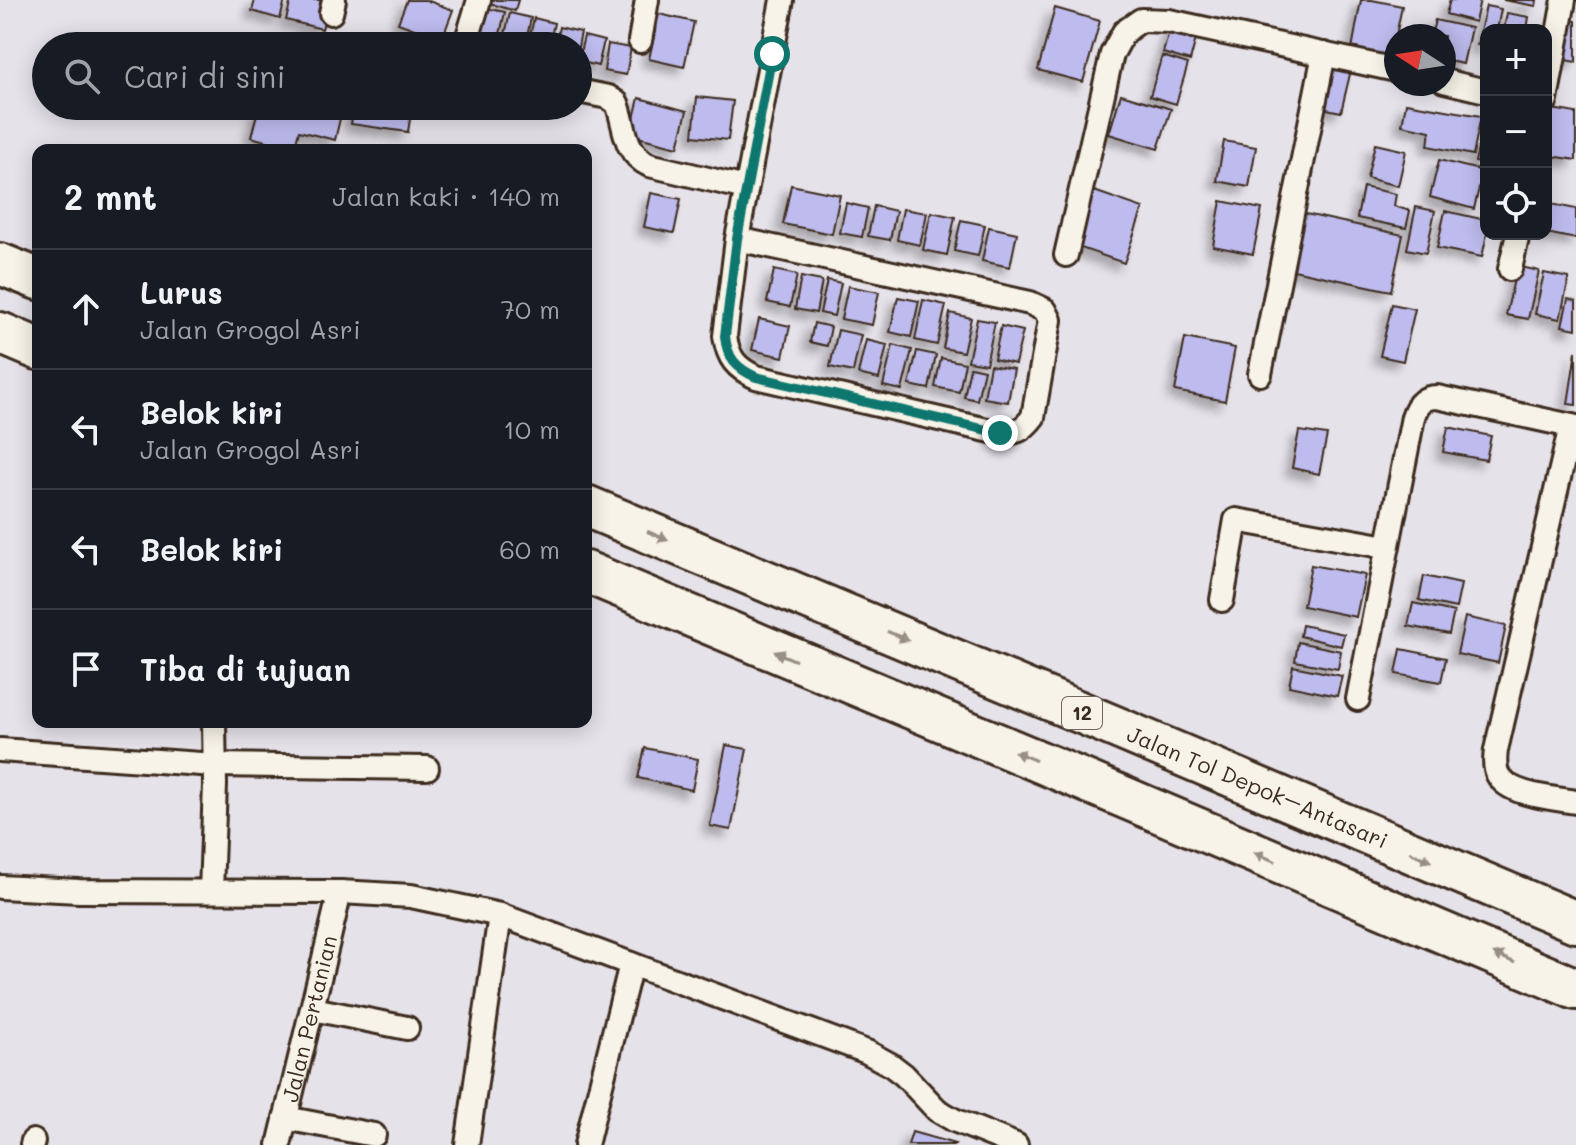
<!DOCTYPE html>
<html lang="id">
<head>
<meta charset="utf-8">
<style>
  :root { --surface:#171b24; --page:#242831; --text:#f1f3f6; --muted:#9ea1a6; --line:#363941 }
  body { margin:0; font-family:Mali,sans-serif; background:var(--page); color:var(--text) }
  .controls { position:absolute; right:24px; top:24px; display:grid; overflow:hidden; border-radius:16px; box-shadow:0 4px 20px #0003 }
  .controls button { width:72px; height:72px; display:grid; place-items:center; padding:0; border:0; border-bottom:2px solid var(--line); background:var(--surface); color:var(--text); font:40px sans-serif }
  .compass { position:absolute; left:1384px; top:24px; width:72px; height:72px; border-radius:50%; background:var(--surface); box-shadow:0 4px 20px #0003; rotate:282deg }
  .stop { position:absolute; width:24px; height:24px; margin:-18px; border:6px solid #0f766e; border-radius:50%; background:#fff }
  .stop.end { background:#0f766e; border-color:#fff; box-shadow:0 2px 8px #0008 }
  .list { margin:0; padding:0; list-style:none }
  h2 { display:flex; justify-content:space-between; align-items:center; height:104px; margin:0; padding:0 32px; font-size:34px }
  h2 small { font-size:26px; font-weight:400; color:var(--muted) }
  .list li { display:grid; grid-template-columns:52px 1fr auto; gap:24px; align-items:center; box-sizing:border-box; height:120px; padding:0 32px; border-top:2px solid var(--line) }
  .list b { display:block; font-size:30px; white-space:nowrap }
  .list p { margin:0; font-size:26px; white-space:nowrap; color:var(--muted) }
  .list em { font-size:26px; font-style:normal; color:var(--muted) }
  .icon { flex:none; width:44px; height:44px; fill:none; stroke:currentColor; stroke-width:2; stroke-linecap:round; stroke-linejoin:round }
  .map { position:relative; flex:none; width:1576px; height:1145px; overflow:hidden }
  .search { position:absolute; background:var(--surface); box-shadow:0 4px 20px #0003; left:32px; top:32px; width:560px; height:88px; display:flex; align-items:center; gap:20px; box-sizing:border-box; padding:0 28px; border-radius:44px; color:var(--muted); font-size:30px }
  .panel { position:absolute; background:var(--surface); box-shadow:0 4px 20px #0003; left:32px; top:144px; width:560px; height:584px; border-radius:16px }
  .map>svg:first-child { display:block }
  .building { fill:#bebcee; stroke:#3b2a1e; stroke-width:2; filter:url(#shadow) }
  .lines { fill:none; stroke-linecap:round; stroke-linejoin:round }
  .street-casing { stroke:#3b2a1e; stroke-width:28 }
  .highway-casing { stroke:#3b2a1e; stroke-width:46 }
  .street { stroke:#f7f3e8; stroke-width:22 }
  .highway { stroke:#f7f3e8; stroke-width:40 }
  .oneway { fill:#998e83 }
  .route { stroke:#0f766e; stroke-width:10 }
  .labels { text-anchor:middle; stroke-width:6; stroke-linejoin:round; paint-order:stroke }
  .shield { fill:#f7f3e8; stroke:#73665b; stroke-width:2 }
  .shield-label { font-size:20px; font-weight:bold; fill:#3b2a1e }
  .street-label { font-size:22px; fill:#3b2a1e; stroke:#f7f3e8 }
</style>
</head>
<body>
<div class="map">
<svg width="1576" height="1145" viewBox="0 0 1576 1145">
  <defs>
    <filter id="shadow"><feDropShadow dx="-7" dy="7" stdDeviation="4" flood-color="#0004"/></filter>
  </defs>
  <rect width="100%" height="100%" fill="#e6e2ea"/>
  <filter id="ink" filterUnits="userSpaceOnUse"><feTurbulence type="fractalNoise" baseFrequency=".0125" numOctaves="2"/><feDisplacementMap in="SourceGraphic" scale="16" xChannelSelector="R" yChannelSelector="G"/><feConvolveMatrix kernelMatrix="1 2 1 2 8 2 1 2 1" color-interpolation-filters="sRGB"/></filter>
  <g filter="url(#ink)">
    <!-- building -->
    <path class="building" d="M255 0H285L280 19 252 11Z
      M291 0H330L322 29 286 20Z
      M407 0H426L453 10 442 39 398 23Z
      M485 0H518L515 11 485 2Z
      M1361 0H1372L1402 6 1392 56 1352 49Z
      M1450 0H1480L1475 22 1446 14Z
      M1503 0H1537L1536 6Z
      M1486 6 1501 9 1497 30H1486V46L1477 45Z
      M480 7 505 12 498 43 473 37Z
      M1055 8 1100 21 1083 82 1038 70Z
      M510 13 531 18 525 46 503 43Z
      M1507 13 1529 17 1527 30H1504Z
      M659 14 694 22 684 67 649 59Z
      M534 18 554 23 549 46H528Z
      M1435 20 1471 28 1463 64 1444 60V36H1431Z
      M1572 20 1576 21V62L1565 60Z
      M1171 24 1198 31 1190 61 1163 53Z
      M559 27 581 32 578 47 555 46Z
      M584 36 604 41 598 66 578 61Z
      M608 44 631 48 626 75 604 71Z
      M1162 56 1188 64 1176 104 1150 96Z
      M1332 65 1351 70 1341 112 1322 108Z
      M1121 94 1171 109 1158 149 1109 134Z
      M697 97 733 101 728 140 693 136Z
      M639 98 687 111 678 147 630 135Z
      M1406 103 1481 116 1473 155 1428 146 1430 131 1402 125Z
      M259 106H343L335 140 299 131 294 149 251 137Z
      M354 106H412L408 132 351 124Z
      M1552 109 1576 113V160L1546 155Z
      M1224 141 1256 147 1249 187 1217 181Z
      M1375 144 1406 151 1398 186 1367 178Z
      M1479 144 1486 145V164L1475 162Z
      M1439 160 1483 171 1474 209 1430 197Z
      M791 185 840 195 832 234 783 224Z
      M1363 187 1396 194 1394 206 1410 211 1406 228 1357 218Z
      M1094 191 1143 208 1124 263 1075 246Z
      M651 193 681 199 674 233 644 227Z
      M1221 201 1262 209 1253 254 1213 246Z
      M846 203 868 208 862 237 840 233Z
      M1546 203 1576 209V239L1546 233Z
      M874 206 896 211 890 240 868 236Z
      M1416 207 1435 211 1426 253 1407 249Z
      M903 209 927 213 920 245 897 240Z
      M1445 211 1486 220 1487 234 1482 257 1437 248Z
      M931 212 955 217 947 255 923 250Z
      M1301 213 1403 235 1391 291 1289 269Z
      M961 220 985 225 978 256 954 251Z
      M989 227 1017 233 1010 267 982 261Z
      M1517 266 1539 271 1528 319 1506 315Z
      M774 270 797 275 790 307 767 302Z
      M1544 273 1569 278 1560 319 1535 314Z
      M801 277 822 281 816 313 795 309Z
      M827 280 841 283 834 316 820 313Z
      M848 286 879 292 872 325 841 319Z
      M898 297 919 301 911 337 890 332Z
      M1568 299 1576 301V329L1562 326Z
      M923 300 946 305 937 345 915 340Z
      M1392 304 1415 309 1403 361 1380 356Z
      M950 313 971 318 963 352 943 348Z
      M759 319 790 326 783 357 752 350Z
      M977 319 995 322 986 364 968 361Z
      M814 323 831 327 827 346 810 342Z
      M1001 326 1023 331 1015 364 994 359Z
      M838 330 861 335 853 372 830 367Z
      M1185 338 1235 348 1225 401 1175 391Z
      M866 340 887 345 879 379 858 374Z
      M893 345 912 350 902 390 883 386Z
      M917 351 936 355 929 389 909 385Z
      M1576 351V405L1568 404Z
      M941 358 965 363 959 392 935 387Z
      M990 365 1014 369 1008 402 984 398Z
      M970 367 984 370 977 400 964 397Z
      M1448 427 1491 436 1486 460 1443 452Z
      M1299 431 1327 435 1319 474 1292 468Z
      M1311 565 1365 575 1356 617 1303 606Z
      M1424 576 1461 584 1456 608 1419 600Z
      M1413 603 1454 612 1449 634 1408 626Z
      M1465 617 1506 626 1498 663 1457 654Z
      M1302 625 1344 634 1341 646 1300 636Z
      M1298 642 1341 651 1338 669 1295 661Z
      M1401 649 1446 658 1441 682 1396 674Z
      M1293 666 1342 676 1337 696 1289 686Z
      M726 745 747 749 731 830 710 826Z
      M645 748 698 759 692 790 638 778Z
      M912 1132 955 1144 954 1145H908Z"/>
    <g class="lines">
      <defs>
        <g id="street">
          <path d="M331 13 334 0"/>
          <path d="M640 41 647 0"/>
          <path d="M465 46 479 0"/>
          <path d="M1444 81 1486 91"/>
          <path d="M578 91 608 97 617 103C626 127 623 152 649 165L746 188"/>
          <path d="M1546 100 1564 0"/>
          <path d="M737 239 1030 303 1045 310 1050 320 1033 417C1023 430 1017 433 1000 433L756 377C736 368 728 358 725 336L737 239 782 0"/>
          <path d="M1066 255 1112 54 1124 32 1141 20 1169 21 1396 70"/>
          <path d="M1510 269 1518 234"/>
          <path d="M1260 374 1324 54"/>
          <path d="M1571 426 1496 750C1495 758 1494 767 1498 775 1509 796 1555 798 1576 802"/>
          <path d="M1222 600 1236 520 1387 547"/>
          <path d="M1358 699 1413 417C1417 404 1423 397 1437 397L1576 427"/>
          <path d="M0 750 215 765 427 768"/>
          <path d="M0 887 79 891 340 892 411 896 500 915 867 1052 891 1065 904 1075 937 1110 954 1120 1016 1145"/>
          <path d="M211 891 215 785 214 722"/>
          <path d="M313 1009 407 1028"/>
          <path d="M285 1118 374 1135"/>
          <path d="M32 1145 33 1141"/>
          <path id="s1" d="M279 1145 340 892"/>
          <path d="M467 1145 500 915"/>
          <path d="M586 1145 631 964"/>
        </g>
        <g id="highway">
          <path d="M0 264 38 279"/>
          <path d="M0 333 38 349"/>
          <path id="s2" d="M586 506 1113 726 1576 922"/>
          <path d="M586 572 1088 782 1576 989"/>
        </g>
      </defs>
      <!-- street casing -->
      <use href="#street" class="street-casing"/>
      <!-- highway casing -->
      <use href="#highway" class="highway-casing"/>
      <!-- street -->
      <use href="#street" class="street"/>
      <!-- highway -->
      <use href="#highway" class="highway"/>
    </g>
    <!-- one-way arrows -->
    <defs><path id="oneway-solid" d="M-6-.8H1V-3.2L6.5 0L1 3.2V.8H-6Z" transform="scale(2)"/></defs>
    <g class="oneway">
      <use href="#oneway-solid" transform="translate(658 536) rotate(23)"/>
      <use href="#oneway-solid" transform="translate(898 636) rotate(23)"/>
      <use href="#oneway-solid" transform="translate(785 656) rotate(-157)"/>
      <use href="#oneway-solid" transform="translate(1025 756) rotate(-157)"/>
      <use href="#oneway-solid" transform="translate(1265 857) rotate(-157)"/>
      <use href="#oneway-solid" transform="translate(1421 857) rotate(23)"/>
      <use href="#oneway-solid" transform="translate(1504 958) rotate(-157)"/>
    </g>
  </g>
  <g class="lines" filter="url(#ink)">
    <!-- route -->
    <path class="route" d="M772 54 737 239 725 336C727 358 736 368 756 377L1000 433"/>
  </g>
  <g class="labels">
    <!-- shield labels -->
    <rect class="shield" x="1062" y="697" width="40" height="32" rx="6"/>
    <g class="shield-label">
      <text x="1082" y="720">12</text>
    </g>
    <!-- street labels -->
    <g class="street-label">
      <text dy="8" stroke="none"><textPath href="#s2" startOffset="728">Jalan Tol Depok–Antasari</textPath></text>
      <text dy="8" stroke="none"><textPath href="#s1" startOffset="130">Jalan Pertanian</textPath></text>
    </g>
  </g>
</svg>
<div class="controls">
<button>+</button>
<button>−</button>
<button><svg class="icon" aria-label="locate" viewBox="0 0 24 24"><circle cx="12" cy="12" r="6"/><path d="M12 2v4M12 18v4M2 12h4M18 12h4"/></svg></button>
</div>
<svg class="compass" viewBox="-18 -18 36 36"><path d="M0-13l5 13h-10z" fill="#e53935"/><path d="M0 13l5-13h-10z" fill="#9ea1a6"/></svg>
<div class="stop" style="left:772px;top:54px"></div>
<div class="stop end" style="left:1000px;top:433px"></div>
<div class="search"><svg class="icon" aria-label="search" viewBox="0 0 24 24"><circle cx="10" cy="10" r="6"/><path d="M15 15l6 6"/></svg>Cari di sini</div>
<section class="panel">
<h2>2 mnt<small>Jalan kaki · 140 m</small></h2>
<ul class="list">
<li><svg class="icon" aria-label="ahead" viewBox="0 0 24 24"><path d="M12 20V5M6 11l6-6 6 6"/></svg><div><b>Lurus</b><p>Jalan Grogol Asri</p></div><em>70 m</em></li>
<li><svg class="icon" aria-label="left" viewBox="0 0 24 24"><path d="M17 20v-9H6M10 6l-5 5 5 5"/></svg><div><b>Belok kiri</b><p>Jalan Grogol Asri</p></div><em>10 m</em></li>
<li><svg class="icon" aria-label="left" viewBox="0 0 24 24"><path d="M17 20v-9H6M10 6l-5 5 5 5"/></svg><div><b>Belok kiri</b></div><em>60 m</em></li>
<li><svg class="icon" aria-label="arrive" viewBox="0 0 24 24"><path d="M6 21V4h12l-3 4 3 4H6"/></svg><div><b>Tiba di tujuan</b></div></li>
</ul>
</section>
</div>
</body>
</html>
